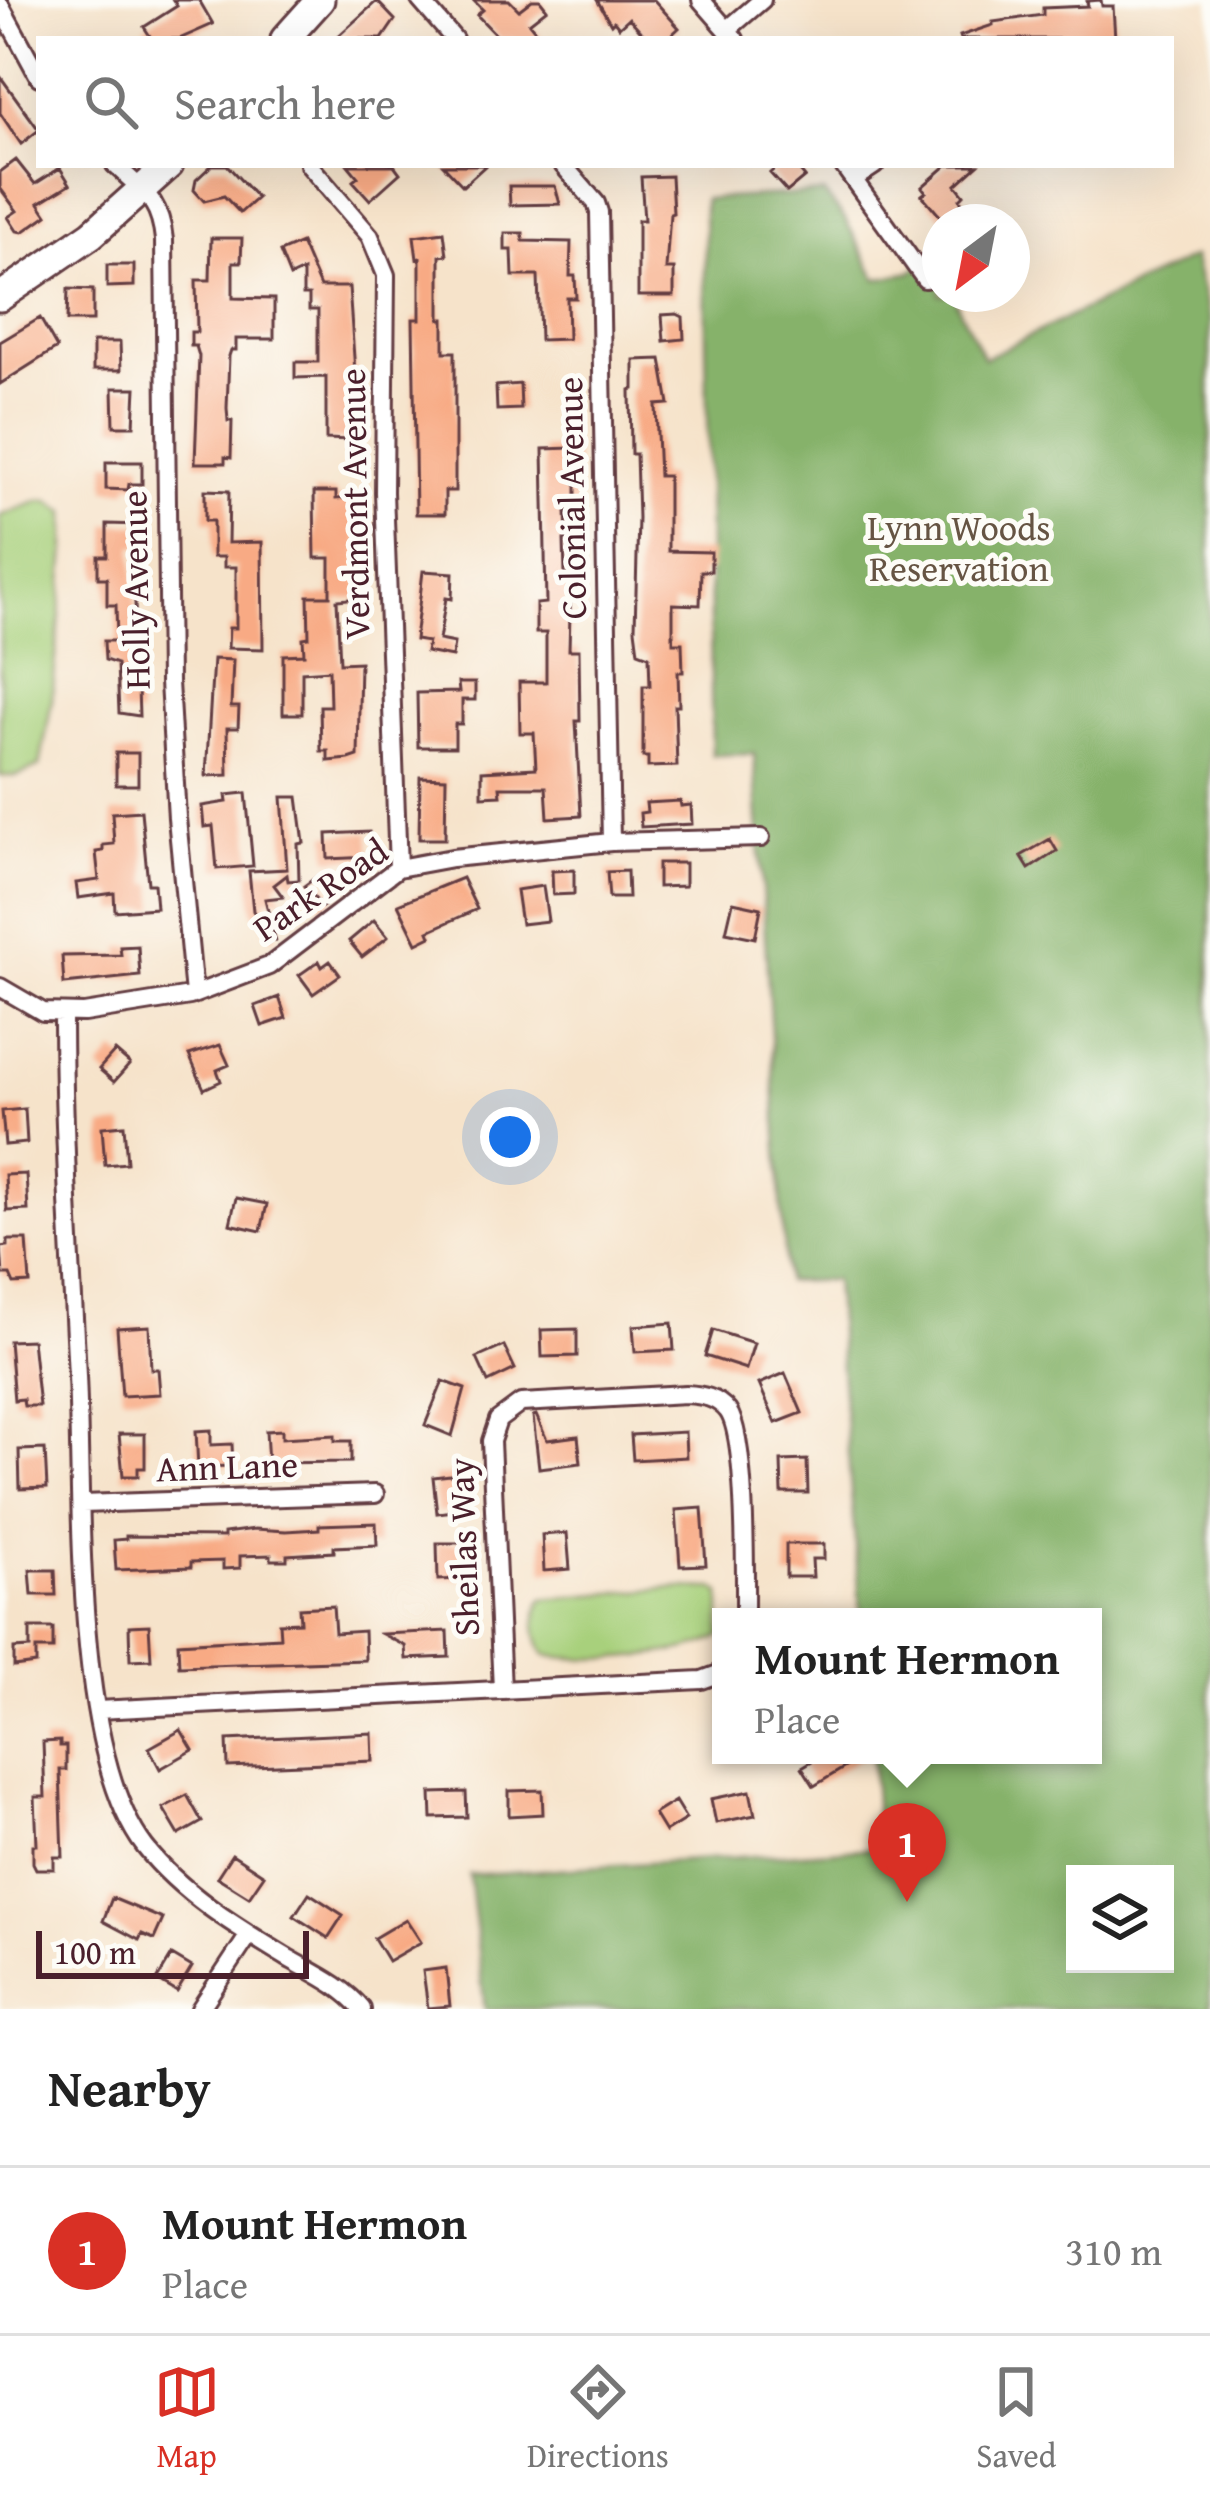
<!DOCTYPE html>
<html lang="en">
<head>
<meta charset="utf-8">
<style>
  :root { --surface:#fff; --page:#f6f6f6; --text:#222; --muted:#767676; --line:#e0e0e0; --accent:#d93025 }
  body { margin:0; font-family:"Gentium Book Plus",serif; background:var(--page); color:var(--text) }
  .controls { position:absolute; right:36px; bottom:36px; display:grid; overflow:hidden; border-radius:0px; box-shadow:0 12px 48px #0002 }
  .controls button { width:108px; height:108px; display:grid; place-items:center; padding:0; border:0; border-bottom:3px solid var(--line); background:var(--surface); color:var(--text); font:60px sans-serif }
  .compass { position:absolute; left:922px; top:204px; width:108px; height:108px; border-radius:50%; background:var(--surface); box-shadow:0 12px 48px #0002; rotate:212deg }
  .scale { position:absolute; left:36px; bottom:30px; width:273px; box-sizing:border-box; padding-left:12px; border:6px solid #4a1f2b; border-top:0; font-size:33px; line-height:42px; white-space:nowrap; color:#4a1f2b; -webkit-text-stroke:9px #fdfcf7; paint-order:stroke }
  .you { position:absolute; left:510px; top:1137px; width:42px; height:42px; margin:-30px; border:9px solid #fff; border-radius:50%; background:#1a73e8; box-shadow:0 0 0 18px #1a73e833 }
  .badge { display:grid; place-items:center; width:78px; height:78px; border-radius:50%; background:var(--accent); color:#fff; font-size:39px; font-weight:700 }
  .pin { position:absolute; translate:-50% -99px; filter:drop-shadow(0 3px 6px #0008) }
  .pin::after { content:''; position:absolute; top:63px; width:42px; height:36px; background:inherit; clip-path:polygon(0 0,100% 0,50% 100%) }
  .popup { position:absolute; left:712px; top:1608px; width:390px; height:156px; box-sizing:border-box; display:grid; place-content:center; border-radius:0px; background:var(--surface); filter:drop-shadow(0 3px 9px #0005); font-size:39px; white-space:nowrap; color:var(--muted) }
  .popup b { font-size:45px; color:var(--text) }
  .popup::after { content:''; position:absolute; left:50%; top:100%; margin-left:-24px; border:24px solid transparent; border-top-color:var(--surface) }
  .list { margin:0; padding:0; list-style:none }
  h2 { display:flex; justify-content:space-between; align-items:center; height:156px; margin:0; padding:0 48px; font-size:51px }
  h2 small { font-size:39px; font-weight:400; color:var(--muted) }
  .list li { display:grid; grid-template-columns:78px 1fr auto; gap:36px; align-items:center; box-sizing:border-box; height:168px; padding:0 48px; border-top:3px solid var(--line) }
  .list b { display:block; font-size:45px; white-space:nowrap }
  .list p { margin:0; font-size:39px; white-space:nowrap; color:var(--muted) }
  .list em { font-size:39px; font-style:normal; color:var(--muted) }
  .icon { flex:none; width:66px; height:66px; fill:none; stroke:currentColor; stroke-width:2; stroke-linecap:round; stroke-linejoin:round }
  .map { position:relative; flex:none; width:1210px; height:2009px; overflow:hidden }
  .search { position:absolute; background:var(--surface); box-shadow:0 12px 48px #0002; left:36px; right:36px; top:36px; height:132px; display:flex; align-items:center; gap:30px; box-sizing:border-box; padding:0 42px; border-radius:0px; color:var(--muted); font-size:45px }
  .sheet { height:324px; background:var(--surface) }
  nav { display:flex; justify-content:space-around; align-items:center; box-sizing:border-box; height:168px; border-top:3px solid var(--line); background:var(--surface); font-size:33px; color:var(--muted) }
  nav a { display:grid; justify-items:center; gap:6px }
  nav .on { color:var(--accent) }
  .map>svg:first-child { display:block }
  .green { fill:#a8d07b; stroke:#797853; stroke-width:3 }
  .forest { fill:#86b26b; stroke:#68684b; stroke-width:3; fill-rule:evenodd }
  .building { fill:#f8aa84 }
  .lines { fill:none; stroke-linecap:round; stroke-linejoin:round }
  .street-casing { stroke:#643c43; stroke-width:22 }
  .primary-casing { stroke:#643c43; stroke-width:33 }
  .street { stroke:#fff; stroke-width:16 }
  .primary { stroke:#fff; stroke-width:27 }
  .labels { text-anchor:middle; stroke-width:10; stroke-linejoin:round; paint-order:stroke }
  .street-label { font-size:36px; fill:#4a1f2b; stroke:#fdfcf7 }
  .park-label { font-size:36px; fill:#665443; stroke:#fdfcf7 }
</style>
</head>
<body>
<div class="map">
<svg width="1210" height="2009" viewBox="0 0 1210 2009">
  <rect width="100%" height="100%" fill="#fdfcf7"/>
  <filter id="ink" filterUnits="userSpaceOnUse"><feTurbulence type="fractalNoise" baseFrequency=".00833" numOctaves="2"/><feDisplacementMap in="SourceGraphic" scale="24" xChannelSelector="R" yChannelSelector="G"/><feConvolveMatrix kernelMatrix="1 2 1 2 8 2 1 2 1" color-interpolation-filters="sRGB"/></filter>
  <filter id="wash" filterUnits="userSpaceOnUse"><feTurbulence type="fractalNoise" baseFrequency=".004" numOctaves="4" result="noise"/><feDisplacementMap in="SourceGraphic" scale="48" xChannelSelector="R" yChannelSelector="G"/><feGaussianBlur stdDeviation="2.7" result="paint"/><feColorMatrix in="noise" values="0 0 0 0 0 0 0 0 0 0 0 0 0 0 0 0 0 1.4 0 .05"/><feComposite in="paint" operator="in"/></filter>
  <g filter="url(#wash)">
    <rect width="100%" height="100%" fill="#f6e3ca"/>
    <!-- green -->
    <path class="green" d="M39 501H49L66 512V550L52 700 40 766 17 776H0V516Z
      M673 1588 714 1589 721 1593V1636C685 1658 592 1662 550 1656L544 1653C535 1637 532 1614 543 1599Z"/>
    <!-- forest -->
    <path class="forest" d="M824 193 845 219 877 279 912 272 932 254 940 270V294H952L984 358 1193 257 1210 321V2009H485L469 1875 878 1848 872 1755H1093V1617H861L834 1280 786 1282 754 754 712 755 704 199ZM1075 1874H1165V1964H1075Z"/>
    <g id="blocks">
      <!-- building -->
      <path class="building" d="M173 0H199L213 24 179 39H152L144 27 177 6Z
        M473 0H509L519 10 532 0H540L547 9 529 23 542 39H500L477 15 483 10Z
        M597 0H654L679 28 667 39H648L629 18 619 27 614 21 611 24Z
        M1101 0 1102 6H1113L1115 39H961L960 36 993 25V22L1043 15V8L1088 6 1087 1Z
        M377 1 395 20 382 39H335Z
        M0 76 39 130 21 144 0 113Z
        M16 160 35 184 60 168 70 184 39 203 47 215 23 232 17 231 8 217 17 211 0 188V172Z
        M212 165H227L257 198 240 213 224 196 204 201 194 190 196 180Z
        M348 165H394L400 173 370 200 353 181 358 177Z
        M443 165H486L463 186Z
        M779 165H795L805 177 787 192 770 173Z
        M947 165H978L956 185 964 195 960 199 967 214 957 222H945L922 195 926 192 922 187Z
        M671 176 673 213 670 214 666 269H674V296H638V220H644L641 177Z
        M509 186H555L560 204 510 205Z
        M444 232 447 255 440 256V319H444V352H455V491H445V514H416L413 319H420V258L417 259 414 236Z
        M505 233H523V241L571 242 570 276H575L576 298H567L568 339 540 340 538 276H513L512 250H505Z
        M211 238H242L241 262H233V298L274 299V339H236V350H231L229 356 227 408 228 421H232L231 458 225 457V463H195L199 356 196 346H191V332H197L196 280H210Z
        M301 243 320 287H349L355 372 351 440 326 439V377L295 378V362H318V310H309V295H303V271L290 277 280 252Z
        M107 265H134V286L107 287Z
        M68 289 93 290V321H67Z
        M677 314 683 317 684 339 664 341 662 315Z
        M40 318 57 348 0 384V342Z
        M93 342H120L121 370H93Z
        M661 359 669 404 656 405 657 433 659 476H668V551L711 552V571H701L700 605 673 604V643H682L683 672H678L679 706H675L677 766 648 767V757H643V686H650L649 656 638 652 635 629 638 518 636 454H631L630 390 634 389V360Z
        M520 384 521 409 497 410 496 386Z
        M113 388H136L134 426H114Z
        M572 448V455H576V511H566L567 540H564L565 575H571L569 650H579L580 721H576L581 816 548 818 546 787H500L501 795 482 796V771L536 768 534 733H520L519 682H546V633H536V604L546 603 543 449Z
        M106 462H142V484H129L128 490 106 489Z
        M205 490 229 491 228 543 262 542 263 649 228 648 229 628H236V567H224V557H213V521H205Z
        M314 492H336V499L352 498V503H356L360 598 337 600 340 663 360 662 358 756 349 759 328 761V751H321L320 706H330L329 670 302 672V714H283V655L304 654 303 638 309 637 308 596H330V558H315Z
        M107 524 141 525V546H133L139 716 119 713 117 664 105 660 104 641H117L116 605H107V578H98V556H107Z
        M423 571 453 573 452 599 446 598 439 640 454 643 452 657 426 652 428 642 415 640Z
        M213 659 233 660 231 707H239L238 728H227L228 775 206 776Z
        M458 683H475V700H462V724H455V747H418L417 693 459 692Z
        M116 753H138V785H116Z
        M420 777 446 778 445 839H419Z
        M246 793 253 866 217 869 213 826 204 827 202 806 227 802 226 795Z
        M282 797H298L304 843 298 844 299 880 288 881 287 875 274 885 283 897 265 899 276 942 253 911 249 871 287 869Z
        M680 801 681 806 691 805 692 824 641 827 640 813 647 812 646 803Z
        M141 811 148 884H154L156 908 115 911 114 893 78 898 76 883 99 880 96 852 103 851V845L114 844 112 813Z
        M369 832 370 857 328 859 327 834Z
        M1050 839 1057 851 1029 869 1021 856Z
        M658 863H685V886L658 887Z
        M574 870V894L553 895 552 871Z
        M627 871 628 898H609L607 872Z
        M319 875 335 897 322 907 304 886Z
        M462 878 477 909 429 931 431 936 417 943 398 904Z
        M543 886 548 921 521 924 516 890Z
        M733 902 761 908 755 938 726 932Z
        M374 920 388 937 362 957 349 941Z
        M138 946 140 976 64 984 62 956 121 955 120 947Z
        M319 961 322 967 330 961 340 975 313 994 299 975Z
        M279 997 286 1018 262 1026 255 1006Z
        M220 1045 229 1065 217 1070 221 1081 204 1089 189 1055Z
        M115 1051 130 1064 114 1082 99 1069Z
        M25 1109 27 1143 5 1145 2 1111Z
        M124 1125 127 1163 105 1165 102 1127Z
        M26 1174 28 1210 7 1211 5 1175Z
        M236 1198 267 1204 261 1231 230 1224Z
        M8 1240H27L30 1283 14 1284 10 1275H3L1 1247 8 1246Z
        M672 1323 674 1350 635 1352 633 1326Z
        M149 1326 151 1369H158L160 1394 122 1396 117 1328Z
        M577 1329V1356L542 1357 541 1330Z
        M713 1330 754 1343 746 1369 705 1356Z
        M32 1340 39 1406H24L23 1399 14 1400 9 1341Z
        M504 1346 515 1369 488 1382 477 1358Z
        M785 1373 802 1413 776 1423 759 1384Z
        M443 1381 465 1389 452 1436 425 1425Z
        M536 1415 547 1440 578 1436 581 1463 539 1468 533 1416Z
        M211 1430V1445L232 1444 233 1466 198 1467 196 1431Z
        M282 1430V1438L335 1435V1441H351V1462L268 1463 266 1431Z
        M685 1432 686 1457 633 1460 631 1435Z
        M119 1434H145V1468H138V1476H123Z
        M45 1449 47 1488 20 1489 19 1450Z
        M807 1460 808 1493H782L781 1461Z
        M459 1474 463 1510 437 1513 433 1477Z
        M702 1508 706 1565 680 1566 676 1510Z
        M376 1523 377 1545 334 1547V1552L287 1555V1560H271V1555L240 1556V1568L223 1569V1561L191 1562V1567L116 1570 114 1540 126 1539V1536L224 1537V1533L255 1529 286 1531 319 1529V1525Z
        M567 1533 570 1569 544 1571 542 1535Z
        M437 1543H462L463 1579 438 1580Z
        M786 1544H824V1559H812L813 1577H786Z
        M30 1570H55L56 1595H32Z
        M333 1606 335 1633 364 1631 365 1660 179 1666 178 1643 280 1637 279 1623 300 1622 299 1608Z
        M149 1625 151 1659 130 1660 129 1626Z
        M30 1628H53V1649H36V1664L14 1667V1649L30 1648Z
        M448 1631 449 1657 406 1659 405 1646 382 1634Z
        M181 1730 193 1750 160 1769 149 1748Z
        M372 1733 373 1761 228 1767 227 1740Z
        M60 1741V1746H66V1770H60L63 1857H54V1869H36L33 1863V1845H37L35 1797H45L43 1742Z
        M809 1755H865L814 1786 802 1767 812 1761Z
        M542 1790 543 1814 509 1816V1791Z
        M750 1791 755 1815 716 1823 711 1799Z
        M466 1792 467 1817 432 1818 431 1793Z
        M187 1795 202 1822 179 1835 163 1808Z
        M675 1801 686 1819 665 1832 654 1814Z
        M232 1854 264 1875 249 1897 217 1877Z
        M309 1893 343 1915 328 1938 294 1916Z
        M112 1898 163 1919 154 1939 142 1934 139 1940 103 1921Z
        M406 1919 421 1942 388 1961 374 1938Z
        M172 1955 192 1967 177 1992 157 1980Z
        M446 1968 450 2006 428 2008 423 1971Z"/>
    </g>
  </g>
  <g filter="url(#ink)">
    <use href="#blocks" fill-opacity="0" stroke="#643c43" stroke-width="3"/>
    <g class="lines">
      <defs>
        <path id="street" d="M420 0 454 39
          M701 0 735 39
          M0 5 39 77
          M727 30 762 0
          M115 165C144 192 160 199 164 240L169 682 177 818 194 994
          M309 165 370 236 386 275 384 492 398 868
          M563 165 596 203 599 212 611 842
          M843 165 925 279
          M854 179 875 165
          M0 987 43 1012 84 1013 190 996 269 966 398 868 452 858 611 842 761 838
          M63 1013C63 1134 71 1255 77 1376 83 1498 72 1752 145 1847 182 1894 237 1927 288 1958 314 1973 343 1986 362 2009
          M82 1504 375 1494
          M502 1690 491 1441 498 1420 521 1403 686 1394C702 1395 717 1397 728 1411 747 1437 745 1579 745 1617
          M97 1710 702 1680 721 1673
          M200 2009 249 1935"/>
        <path id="primary" d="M285 39 320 0
          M0 297 92 234 169 165"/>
      </defs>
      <!-- street casing -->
      <use href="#street" class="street-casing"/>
      <!-- primary casing -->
      <use href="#primary" class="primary-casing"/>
      <!-- street -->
      <use href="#street" class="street"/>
      <!-- primary -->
      <use href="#primary" class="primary"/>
    </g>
  </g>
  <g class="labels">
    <!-- street labels -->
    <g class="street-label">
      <text transform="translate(571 498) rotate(-91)" y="13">Colonial Avenue</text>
      <text transform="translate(354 504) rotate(-91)" y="13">Verdmont Avenue</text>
      <text transform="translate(135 590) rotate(-91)" y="13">Holly Avenue</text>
      <text transform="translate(320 889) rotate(-34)" y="13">Park Road</text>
      <text transform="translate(227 1466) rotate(-2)" y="13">Ann Lane</text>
      <text transform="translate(463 1547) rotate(-92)" y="13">Sheilas Way</text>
    </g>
    <!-- park labels -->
    <g class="park-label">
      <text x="959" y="540">Lynn Woods<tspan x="959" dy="41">Reservation</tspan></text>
    </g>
  </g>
</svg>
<div class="controls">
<button><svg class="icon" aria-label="layers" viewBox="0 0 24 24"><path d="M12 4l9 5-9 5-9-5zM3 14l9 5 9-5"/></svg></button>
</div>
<svg class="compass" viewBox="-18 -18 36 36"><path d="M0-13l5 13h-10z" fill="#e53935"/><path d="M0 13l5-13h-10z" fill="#767676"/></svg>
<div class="scale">100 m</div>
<div class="you"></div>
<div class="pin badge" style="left:907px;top:1902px">1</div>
<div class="popup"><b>Mount Hermon</b>Place</div>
<div class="search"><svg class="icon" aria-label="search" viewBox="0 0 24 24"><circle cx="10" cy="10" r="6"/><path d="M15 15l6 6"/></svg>Search here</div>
</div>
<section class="sheet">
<h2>Nearby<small></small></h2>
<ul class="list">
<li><span class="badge">1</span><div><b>Mount Hermon</b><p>Place</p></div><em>310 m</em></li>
</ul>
</section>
<nav>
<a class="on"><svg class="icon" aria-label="map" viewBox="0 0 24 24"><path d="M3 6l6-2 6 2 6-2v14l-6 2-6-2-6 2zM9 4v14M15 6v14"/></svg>Map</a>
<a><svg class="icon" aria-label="directions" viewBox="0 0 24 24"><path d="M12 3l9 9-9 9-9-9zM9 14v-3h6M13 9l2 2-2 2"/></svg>Directions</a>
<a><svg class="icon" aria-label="saved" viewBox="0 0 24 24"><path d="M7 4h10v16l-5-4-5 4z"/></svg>Saved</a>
</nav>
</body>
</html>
